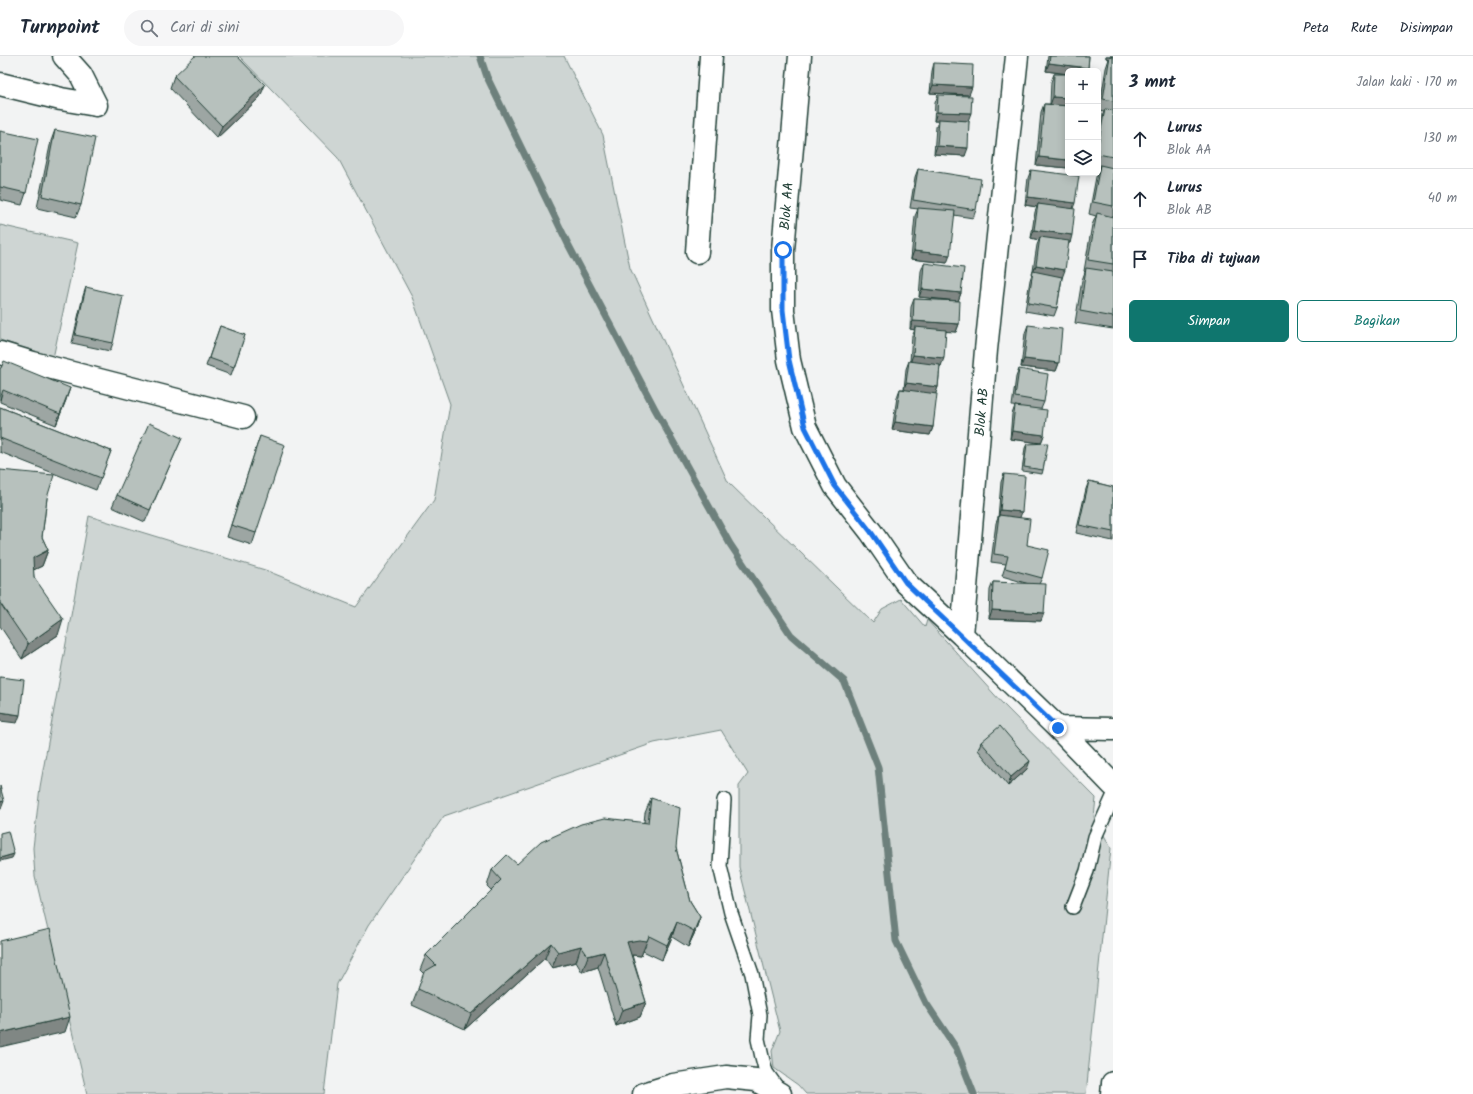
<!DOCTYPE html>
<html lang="id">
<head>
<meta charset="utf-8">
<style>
  :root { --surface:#fff; --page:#f6f6f7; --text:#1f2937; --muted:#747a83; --line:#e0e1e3; --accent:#0f766e }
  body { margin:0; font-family:Kalam,sans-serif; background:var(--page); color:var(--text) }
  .controls { position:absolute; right:12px; top:12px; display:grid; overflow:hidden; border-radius:6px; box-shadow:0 2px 10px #0003 }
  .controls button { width:36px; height:36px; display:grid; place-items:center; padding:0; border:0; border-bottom:1px solid var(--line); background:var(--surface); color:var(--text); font:20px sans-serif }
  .stop { position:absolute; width:12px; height:12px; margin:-9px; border:3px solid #1a73e8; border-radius:50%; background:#fff }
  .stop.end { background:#1a73e8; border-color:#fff; box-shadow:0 1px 4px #0008 }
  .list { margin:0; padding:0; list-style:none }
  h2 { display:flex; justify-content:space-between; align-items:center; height:52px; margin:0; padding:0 16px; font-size:17px }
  h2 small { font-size:13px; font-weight:400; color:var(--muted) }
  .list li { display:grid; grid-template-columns:26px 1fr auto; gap:12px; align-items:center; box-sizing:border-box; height:60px; padding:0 16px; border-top:1px solid var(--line) }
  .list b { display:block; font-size:15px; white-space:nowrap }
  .list p { margin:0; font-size:13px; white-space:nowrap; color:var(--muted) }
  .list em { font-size:13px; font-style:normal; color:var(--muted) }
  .actions { display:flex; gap:8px; padding:12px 16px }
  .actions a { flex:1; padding:9px 0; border:1px solid var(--accent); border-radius:6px; text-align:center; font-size:14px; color:var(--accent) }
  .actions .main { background:var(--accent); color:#fff }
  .icon { flex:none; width:22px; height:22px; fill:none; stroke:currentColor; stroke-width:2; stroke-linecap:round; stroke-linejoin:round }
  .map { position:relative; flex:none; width:1113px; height:1038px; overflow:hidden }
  header { display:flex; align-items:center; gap:24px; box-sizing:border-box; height:56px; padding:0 20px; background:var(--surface); border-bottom:1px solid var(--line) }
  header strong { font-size:19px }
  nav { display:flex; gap:22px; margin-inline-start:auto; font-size:14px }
  .search { width:280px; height:36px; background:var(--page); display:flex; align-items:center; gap:10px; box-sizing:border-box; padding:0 14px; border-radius:22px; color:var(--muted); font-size:15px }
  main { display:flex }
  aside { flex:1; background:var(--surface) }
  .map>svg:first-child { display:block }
  .green { fill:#ced5d3; stroke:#768984 }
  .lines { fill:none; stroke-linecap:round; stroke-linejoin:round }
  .stream { stroke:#6d807b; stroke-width:7 }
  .lane-casing { stroke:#1f3d34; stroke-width:16 }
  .street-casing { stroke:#1f3d34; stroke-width:25 }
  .lane { stroke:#fff; stroke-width:13 }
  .street { stroke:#fff; stroke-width:22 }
  .wall { fill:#9da6a3; stroke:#1f3d34 }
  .shaded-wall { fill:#808784; stroke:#1f3d34 }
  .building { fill:#b7c1bd; stroke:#1f3d34 }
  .route { stroke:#1a73e8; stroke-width:5 }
  .labels { text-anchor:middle; stroke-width:4; stroke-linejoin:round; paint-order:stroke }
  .street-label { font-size:14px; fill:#1f3d34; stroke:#fff }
</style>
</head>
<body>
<header>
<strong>Turnpoint</strong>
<div class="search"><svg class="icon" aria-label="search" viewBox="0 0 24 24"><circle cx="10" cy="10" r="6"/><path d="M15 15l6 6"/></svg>Cari di sini</div>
<nav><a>Peta</a><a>Rute</a><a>Disimpan</a></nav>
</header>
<main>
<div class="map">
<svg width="1113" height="1038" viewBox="0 0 1113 1038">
  <rect width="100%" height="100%" fill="#f2f3f3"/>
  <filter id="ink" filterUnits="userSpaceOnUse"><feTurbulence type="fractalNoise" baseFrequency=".025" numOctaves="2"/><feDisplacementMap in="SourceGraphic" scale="8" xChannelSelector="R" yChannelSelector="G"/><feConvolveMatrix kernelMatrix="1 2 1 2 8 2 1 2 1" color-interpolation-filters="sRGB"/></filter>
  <g filter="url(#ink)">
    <!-- green -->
    <path class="green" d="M239 0H564L603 79 630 212 728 426 873 567 882 553 901 543 925 571 927 564 1003 648 1096 742 1094 761 1111 792 1086 1038H806L798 1029 774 1012 772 995 780 975 739 811V730L748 718 721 674 654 687 444 760 369 869 337 928 324 1038H87L35 820 33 792 40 731 89 460 265 514 356 551 434 444 450 348 412 241 338 102Z
      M0 169 78 187 53 302 0 284Z"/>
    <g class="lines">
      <!-- stream -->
      <path class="stream" d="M480 0 487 21 568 188 655 353 730 488 791 579 844 625 878 711 896 885 926 947 956 992 974 1038"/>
      <defs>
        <path id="lane" d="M724 744 720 810 731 857 752 918 760 959 758 983 762 1001 766 1016 778 1033
          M1073 851 1087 815 1095 781 1113 741"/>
        <path id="street" d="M64 0 81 19 96 49
          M800 0 783 194V254L789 304 805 371 835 430 871 476 906 527 962 579
          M1017 0 986 294 962 579 1058 672 1113 729
          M0 28 61 43 96 49
          M697 196 711 0
          M0 297 33 307 243 361
          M1058 672 1113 673
          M644 1038 673 1029 726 1021 756 1024 780 1038
          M1112 1038 1113 1027"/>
      </defs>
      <!-- lane casing -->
      <use href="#lane" class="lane-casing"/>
      <!-- street casing -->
      <use href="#street" class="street-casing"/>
      <!-- lane -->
      <use href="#lane" class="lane"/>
      <!-- street -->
      <use href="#street" class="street"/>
    </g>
    <!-- wall -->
    <path class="wall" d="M1048 0H1089L1088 12 1086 15H1068V18L1046 15Z
      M1106 0H1113V273L1075 267 1082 224 1085 216 1084 215 1092 169 1096 160 1089 158 1096 121 1100 111H1098V78L1100 65 1104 56 1099 55 1106 12 1109 3 1106 2Z
      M934 7 969 39 930 37 932 15Z
      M1054 18H1068V112L1036 109 1041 56 1044 48H1050L1051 26Z
      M174 20 260 41 217 82 170 32Z
      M938 39 969 65 965 100 934 98 936 71 938 65H934L935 47Z
      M55 74 81 149 76 161 37 152 51 85Z
      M0 75 26 137 22 149 0 144Z
      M918 113 976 154 973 162 954 159 947 207 911 203 915 160 918 153 910 152 915 121Z
      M1031 114 1073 153 1070 187H1068L1057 252 1054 260 1025 255 1030 224 1033 215 1037 189 1039 184 1031 182 1035 156 1037 151 1025 149 1028 122Z
      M924 207 961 237 958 245 959 268 956 276 946 275 941 310H940L938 331 935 338 933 371 930 379 892 374 897 341 900 333H904L906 313 909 305H910L912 280 915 274 910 273 911 251 914 243 958 245 919 241 921 215Z
      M86 231 113 287 110 295 72 287 83 240Z
      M1028 269 1059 307 1056 315 1021 311 1025 277Z
      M220 270 245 279 231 319 206 310Z
      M0 312 66 344 56 369 0 346Z
      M1019 313 1044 346 1041 353 1044 379 1041 387 1010 383 1012 358 1015 350 1020 351 1012 350 1016 321Z
      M0 351 111 395 96 434 0 396Z
      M260 380 256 477 252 489 227 481Z
      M182 382 177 393 145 466 112 451 117 439Z
      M1027 388 1043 414 1042 418 1022 415 1025 392Z
      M0 414 47 442 42 481 48 494 42 510 33 514 34 521 58 579 22 603 0 570Z
      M1004 418 1020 462 1027 489 1042 522 1039 528 1041 565 989 563 990 534 993 526 1029 528 1002 520 1006 508 991 506 996 467 998 462 1001 426Z
      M1089 425 1113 431V485L1076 477 1086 433Z
      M981 686 1027 713 1008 730 978 694Z
      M651 742 676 792 690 845 700 861 695 876 688 891 672 881 662 904 643 895 641 900 632 899 646 946 640 961 616 970 598 911 582 916 576 906 552 912 545 902 465 973 412 949 424 918 420 914 426 899 491 834 487 830 492 814 517 808 644 766 645 757Z"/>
    <!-- shaded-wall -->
    <path class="shaded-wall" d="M1106 0H1113V3L1110 0 1109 3 1106 2Z
      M1049 7 1088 12 1086 15H1068V18L1046 15Z
      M265 29 260 41 217 82 222 70Z
      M933 29 972 31 969 39 930 37Z
      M1053 41 1068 42V50L1050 49Z
      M937 56 971 57 968 65H934Z
      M937 90 968 92 965 100 934 98Z
      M1039 101 1068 104V112L1036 109Z
      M1028 141 1075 147 1072 155 1038 148 1037 151 1025 149Z
      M1034 174 1072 179 1070 187 1040 184V181L1039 184 1031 182Z
      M914 195 950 199 947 207 911 203Z
      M1036 209 1065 214 1062 222 1033 217Z
      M922 233 961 237 958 245 919 241Z
      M913 265 959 268 956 276 915 274V271V274L910 273Z
      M913 299 944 302 941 310 910 307Z
      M1024 303 1059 307 1056 315 1021 311Z
      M906 327 938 331 935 340 903 336Z
      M70 332 66 344 56 369 60 358Z
      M895 366 933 371 930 379 892 374Z
      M1012 375 1044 379 1041 387 1010 383Z
      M1000 454 1022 456 1019 464 999 459 998 462Z
      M48 494 42 510 27 517 33 502Z
      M992 554 1044 557 1041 565 989 563Z
      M63 563 58 579 22 603 28 588Z
      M0 656 20 659 17 667 0 665Z
      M1030 705 1027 713 1008 730 1011 721Z
      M4 745 1 753 0 754V746Z
      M14 798 12 802 0 805V802Z
      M700 861 695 876 688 891 694 875Z
      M677 866 672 881 662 904 667 889Z
      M649 880 641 900 633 899 622 901 627 886Z
      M551 887 545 902 465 973 471 958Z
      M581 890 576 906 552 912 558 896Z
      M604 896 598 911 582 916 588 900Z
      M646 946 640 961 616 970 622 954Z
      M70 961 65 976 0 991V977Z"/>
    <!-- building -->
    <path class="building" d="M195 0H237L265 29 222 70 174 20Z
      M1050 0H1089L1088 12 1049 7Z
      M1110 0 1113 1V45L1103 43Z
      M934 7 973 9 972 31 933 29Z
      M1054 18H1068V42L1053 41Z
      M938 39 972 40 971 57 937 56Z
      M1044 48 1068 50V104L1039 101Z
      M1105 53 1113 54V101L1098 98V89Z
      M939 63 969 65 968 92 937 90Z
      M55 74 95 82 81 149 42 140Z
      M0 75 38 83 26 137 0 131Z
      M1100 109 1113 112V150L1093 146Z
      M918 113 981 123 976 154 913 144Z
      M1031 114 1079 120 1075 147 1028 141Z
      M1038 148 1075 153 1072 179 1034 174Z
      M918 152 955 155 950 199 914 195Z
      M1097 157 1113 161V208L1088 204Z
      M1040 181 1069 185 1065 214 1036 209Z
      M924 207 964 212 961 237 922 233Z
      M1086 212 1113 216V261L1080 255Z
      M1033 215 1062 221 1057 252 1028 247Z
      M86 231 123 240 113 287 75 279Z
      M914 243 960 245 959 268 913 265Z
      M1028 269 1062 273 1059 307 1024 303Z
      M220 270 245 279 234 311 209 302Z
      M915 271 946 274 944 302 913 299Z
      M4 305 70 332 60 358 3 334 0 344V312H1Z
      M909 305 940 309 938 331 906 327Z
      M1019 313 1048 318 1044 346 1015 341Z
      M900 333 937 338 933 371 895 366Z
      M1015 350 1047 354 1044 379 1012 375Z
      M0 351 111 395 101 422 0 382Z
      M149 367 182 382 150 454 117 439Z
      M260 380 285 389 256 477 231 469Z
      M1048 387 1043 414 1024 411 1027 388Z
      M0 414 54 419 47 442 42 481 48 494 33 502 34 521 63 563 28 588 0 547Z
      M1004 418 1025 420 1022 456 1000 454Z
      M1089 425 1113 431V476L1079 469Z
      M999 459 1030 463 1027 489 1049 494 1042 522 1005 512 1008 500 994 498Z
      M993 526 1046 528 1044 557 992 554Z
      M0 621 24 624 20 659 0 656Z
      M1000 670 1030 705 1011 721 981 686Z
      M0 730 4 745 0 746Z
      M651 742 680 752 676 792 690 845 700 861 694 875 677 866 667 889 649 880 647 885 639 884 627 886 646 946 622 954 604 896 588 900 581 890 558 896 551 887 471 958 418 933 424 916 436 909 426 899 501 824 492 814 507 799 517 808 541 786 581 768 605 762 648 767Z
      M8 775 14 798 0 802V777Z
      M50 873 70 961 0 977V885Z"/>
  </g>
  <g class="lines" filter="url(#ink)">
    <!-- route -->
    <path class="route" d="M783 194V254L789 304 805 371 835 430 871 476 906 527 1058 672"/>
  </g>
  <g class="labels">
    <!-- street labels -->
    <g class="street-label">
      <text transform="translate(786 150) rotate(-85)" y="5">Blok AA</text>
      <text transform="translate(981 356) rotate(-85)" y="5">Blok AB</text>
    </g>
  </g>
</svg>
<div class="controls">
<button>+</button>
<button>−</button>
<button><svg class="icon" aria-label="layers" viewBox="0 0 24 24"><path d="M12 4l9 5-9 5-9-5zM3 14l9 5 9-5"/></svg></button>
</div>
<div class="stop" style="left:783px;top:194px"></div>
<div class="stop end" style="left:1058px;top:672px"></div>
</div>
<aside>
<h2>3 mnt<small>Jalan kaki · 170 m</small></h2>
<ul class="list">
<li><svg class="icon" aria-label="ahead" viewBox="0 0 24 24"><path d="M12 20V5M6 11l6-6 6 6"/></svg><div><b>Lurus</b><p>Blok AA</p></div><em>130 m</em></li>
<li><svg class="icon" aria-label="ahead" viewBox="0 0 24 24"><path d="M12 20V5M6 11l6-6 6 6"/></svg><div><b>Lurus</b><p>Blok AB</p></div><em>40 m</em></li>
<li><svg class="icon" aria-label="arrive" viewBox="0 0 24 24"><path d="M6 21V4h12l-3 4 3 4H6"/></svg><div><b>Tiba di tujuan</b></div></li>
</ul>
<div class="actions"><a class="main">Simpan</a><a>Bagikan</a></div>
</aside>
</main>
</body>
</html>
